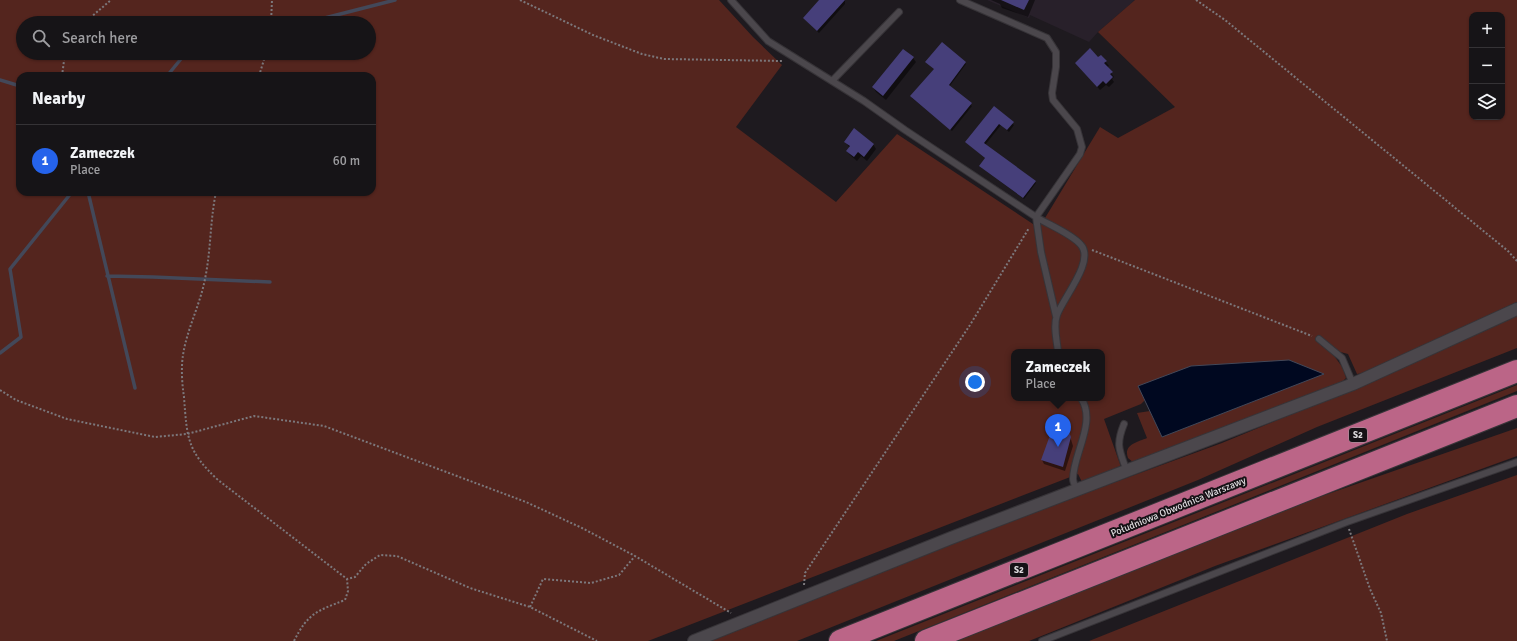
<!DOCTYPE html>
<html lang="en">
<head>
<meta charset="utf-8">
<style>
  :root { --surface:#161417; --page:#1f1d20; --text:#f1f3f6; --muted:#9e9ea1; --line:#353336; --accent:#2563eb }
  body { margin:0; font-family:Signika,sans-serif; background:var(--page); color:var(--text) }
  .controls { position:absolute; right:12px; top:12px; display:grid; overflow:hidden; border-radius:8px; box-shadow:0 1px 3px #0004 }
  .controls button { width:36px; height:36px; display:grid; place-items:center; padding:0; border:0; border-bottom:1px solid var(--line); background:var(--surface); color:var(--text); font:20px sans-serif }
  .you { position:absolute; left:975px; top:382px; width:14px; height:14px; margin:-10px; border:3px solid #fff; border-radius:50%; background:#1a73e8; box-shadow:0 0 0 6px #1a73e833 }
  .badge { display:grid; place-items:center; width:26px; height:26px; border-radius:50%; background:var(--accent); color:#fff; font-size:13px; font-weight:700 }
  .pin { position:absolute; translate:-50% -33px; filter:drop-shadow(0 1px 2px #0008) }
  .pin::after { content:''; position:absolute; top:21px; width:14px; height:12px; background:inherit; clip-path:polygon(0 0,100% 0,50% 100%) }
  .popup { position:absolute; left:1011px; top:349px; width:94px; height:52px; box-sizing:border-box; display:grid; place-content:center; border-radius:8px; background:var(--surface); filter:drop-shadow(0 1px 3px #0005); font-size:13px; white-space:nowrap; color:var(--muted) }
  .popup b { font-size:15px; color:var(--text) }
  .popup::after { content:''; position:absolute; left:50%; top:100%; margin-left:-8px; border:8px solid transparent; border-top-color:var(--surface) }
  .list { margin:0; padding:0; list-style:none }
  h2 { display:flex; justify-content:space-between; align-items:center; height:52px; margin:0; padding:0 16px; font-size:17px }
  h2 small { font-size:13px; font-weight:400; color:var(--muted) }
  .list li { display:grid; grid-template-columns:26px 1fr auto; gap:12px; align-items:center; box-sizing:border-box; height:72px; padding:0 16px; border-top:1px solid var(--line) }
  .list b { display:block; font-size:15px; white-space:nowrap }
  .list p { margin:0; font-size:13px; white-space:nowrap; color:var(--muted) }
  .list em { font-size:13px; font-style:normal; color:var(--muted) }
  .icon { flex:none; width:22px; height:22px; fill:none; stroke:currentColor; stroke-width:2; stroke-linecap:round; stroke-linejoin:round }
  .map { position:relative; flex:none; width:1517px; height:641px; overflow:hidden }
  .search { position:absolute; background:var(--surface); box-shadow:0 1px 3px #0004; left:16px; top:16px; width:360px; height:44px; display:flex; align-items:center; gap:10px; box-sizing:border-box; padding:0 14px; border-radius:22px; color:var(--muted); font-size:15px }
  .panel { position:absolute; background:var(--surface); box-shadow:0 1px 3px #0004; left:16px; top:72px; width:360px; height:124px; border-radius:12px }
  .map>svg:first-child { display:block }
  .built { fill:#28202a }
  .green { fill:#54251e; fill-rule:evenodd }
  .water { fill:#000820; stroke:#434859 }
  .shadow { fill:#0007 }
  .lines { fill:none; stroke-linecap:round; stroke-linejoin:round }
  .stream { stroke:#434859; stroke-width:3.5 }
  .building { fill:#463f7a }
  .service-casing { stroke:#373438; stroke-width:8 }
  .minor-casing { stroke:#373438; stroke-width:14 }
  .motorway-casing { stroke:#373438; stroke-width:24 }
  .path { stroke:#7c787c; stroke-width:2; stroke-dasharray:2 2; stroke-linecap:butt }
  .service { stroke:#4b474c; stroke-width:6 }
  .minor { stroke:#4b474c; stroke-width:12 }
  .motorway { stroke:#bb6587; stroke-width:22 }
  .labels { text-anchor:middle; stroke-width:4; stroke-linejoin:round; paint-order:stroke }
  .shield { fill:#151115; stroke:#a29fa2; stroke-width:1 }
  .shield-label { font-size:9px; font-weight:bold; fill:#dfdcdf }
  .street-label { font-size:10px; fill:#dfdcdf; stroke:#151115 }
</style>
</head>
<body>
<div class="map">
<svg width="1517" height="641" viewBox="0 0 1517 641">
  <rect width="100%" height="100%" fill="#1e1a1f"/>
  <!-- built -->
  <path class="built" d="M987 0H1135L1098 32 1089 42 1030 15 1029 18Z"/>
  <!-- green -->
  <path class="green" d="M0 0H719L753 37 782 65 736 127 836 202 897 134 1039 228 1100 127 1118 138 1175 107 1098 32 1135 0H1517V302L1364 373 1357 374 1348 354 1329 349 1343 368 1346 378 1342 382 1135 464 1128 458C1123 445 1137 442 1147 438L1137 413 1150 411 1162 437 1323 374 1289 360 1138 386 1145 400 1141 404 1104 419 1120 464V467L1083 484 1078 474 648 641H0ZM1472 15H1502V117H1472ZM23 23H369V53H23ZM20 76H372V192H20ZM1014 352H1102V398H1014Z
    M1517 315V348L1317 427 1198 480 797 641H705L1006 522 1222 443 1333 397Z
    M1517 385V391L894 641H876Z
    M1517 428V456L1215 566 1029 641H956L1282 510Z
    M1517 475V641H1089L1407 514Z"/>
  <!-- water -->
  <path class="water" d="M1289 360 1324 374 1162 437 1138 386 1191 366Z"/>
  <!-- shadow -->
  <path class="shadow" d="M820 0H845V4L819 33 806 20Z
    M991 0H1035L1028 17 1002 8 1000 4Z
    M1101 56 1109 66 1107 67 1114 77 1112 79 1114 82 1109 87 1106 85 1100 90 1076 63 1098 58Z
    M913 58 916 62 886 100 876 92 873 87Z
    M965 63 966 64 949 87 972 106 952 131 912 98Z
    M994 107 1014 125 1009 132 1001 125 985 145 1035 182 1036 183 1024 199 982 168 986 159 967 143Z
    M845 142 873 144 876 149 867 161 861 156 857 161 850 155 847 151 850 148Z
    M1069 433 1073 446 1065 471 1044 464 1042 460Z"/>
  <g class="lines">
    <!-- stream -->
    <path class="stream" d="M305 23 395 0
      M167 76 185 54 187 53
      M0 80 20 86
      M88 192 135 388
      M107 276 153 277 270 282
      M0 353 21 337 10 269 72 192"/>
  </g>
  <!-- building -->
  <path class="building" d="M819 0H845L817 31 803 18Z
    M1001 0H1029L1024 10Z
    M942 42 966 62 949 85 972 103 950 130 910 96 934 69 925 62Z
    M1090 48 1098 57 1101 55 1107 61 1104 63 1113 72 1110 74 1113 77 1106 84 1103 81 1097 87 1075 63Z
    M903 49 914 57 883 96 872 87Z
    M994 106 1014 122 1007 130 999 124 984 143 1036 181 1023 198 979 166 985 158 965 142Z
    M854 128 874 144 864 157 858 152 854 157 846 151 850 146 844 142Z
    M1053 427 1069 432 1071 437 1063 467 1041 460Z"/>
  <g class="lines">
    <defs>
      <path id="service" d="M731 0 768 41 864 101 905 130 1036 217 1041 252 1056 316
        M960 0 1047 38 1056 52V67L1052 93 1053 100 1077 129 1082 147 1080 154 1036 217C1049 225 1072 234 1081 245 1095 261 1063 298 1057 315 1053 326 1057 341 1058 352
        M832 81 899 12
        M1319 339 1342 358 1353 384
        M1124 424C1115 446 1120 451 1127 472
        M1077 490C1076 487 1073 483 1073 479 1073 454 1097 422 1081 398
        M1042 641 1347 522 1517 462"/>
      <path id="minor" d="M694 641 951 538 1353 384 1517 309"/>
      <path id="motorway" d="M840 641 1517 371
        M926 641 1517 406"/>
    </defs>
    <!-- service casing -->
    <use href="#service" class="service-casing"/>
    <!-- minor casing -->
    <use href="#minor" class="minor-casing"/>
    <!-- motorway casing -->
    <use href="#motorway" class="motorway-casing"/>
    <!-- path -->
    <path class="path" d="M520 0 593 35 642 54 664 59 783 61
      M1196 0 1225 20 1508 251 1517 261
      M84 23 111 0
      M271 23 272 0
      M62 76 65 53
      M259 76 266 53
      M216 192C210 221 211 250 205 279 200 305 187 329 183 355 181 368 182 384 184 397 187 438 187 451 218 480L347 579 355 577 366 564 380 555 397 556 470 588 530 607 597 641
      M1092 250 1312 336
      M0 390 16 400 67 419 155 437 187 434 254 416 324 426 526 502 582 528 635 556 731 613
      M1349 529 1370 589 1381 613 1387 641
      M804 585 805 573 970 325 1029 228
      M530 607 543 579 591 583 619 575 635 556
      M294 641C308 613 317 611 345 600L348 591 347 579"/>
    <!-- service -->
    <use href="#service" class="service"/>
    <!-- minor -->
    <use href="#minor" class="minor"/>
    <!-- motorway -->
    <use href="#motorway" class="motorway"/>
  </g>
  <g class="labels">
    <!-- shield labels -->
    <g class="shield">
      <rect x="1349" y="428" width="18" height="14" rx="3"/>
      <rect x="1010" y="563" width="18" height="14" rx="3"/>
    </g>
    <g class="shield-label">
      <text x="1358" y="438">S2</text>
      <text x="1019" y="573">S2</text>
    </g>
    <!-- street labels -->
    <g class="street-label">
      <text transform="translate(1178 506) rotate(-22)" y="4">Południowa Obwodnica Warszawy</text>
    </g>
  </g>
</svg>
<div class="controls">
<button>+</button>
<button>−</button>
<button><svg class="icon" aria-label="layers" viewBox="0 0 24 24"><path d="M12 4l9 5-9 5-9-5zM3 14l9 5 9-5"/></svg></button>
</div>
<div class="you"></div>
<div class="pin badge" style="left:1058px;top:447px">1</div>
<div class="popup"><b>Zameczek</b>Place</div>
<div class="search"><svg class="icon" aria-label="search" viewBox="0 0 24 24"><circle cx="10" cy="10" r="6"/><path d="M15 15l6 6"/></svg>Search here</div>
<section class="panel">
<h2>Nearby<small></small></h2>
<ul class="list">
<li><span class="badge">1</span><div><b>Zameczek</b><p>Place</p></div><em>60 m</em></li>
</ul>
</section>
</div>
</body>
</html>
